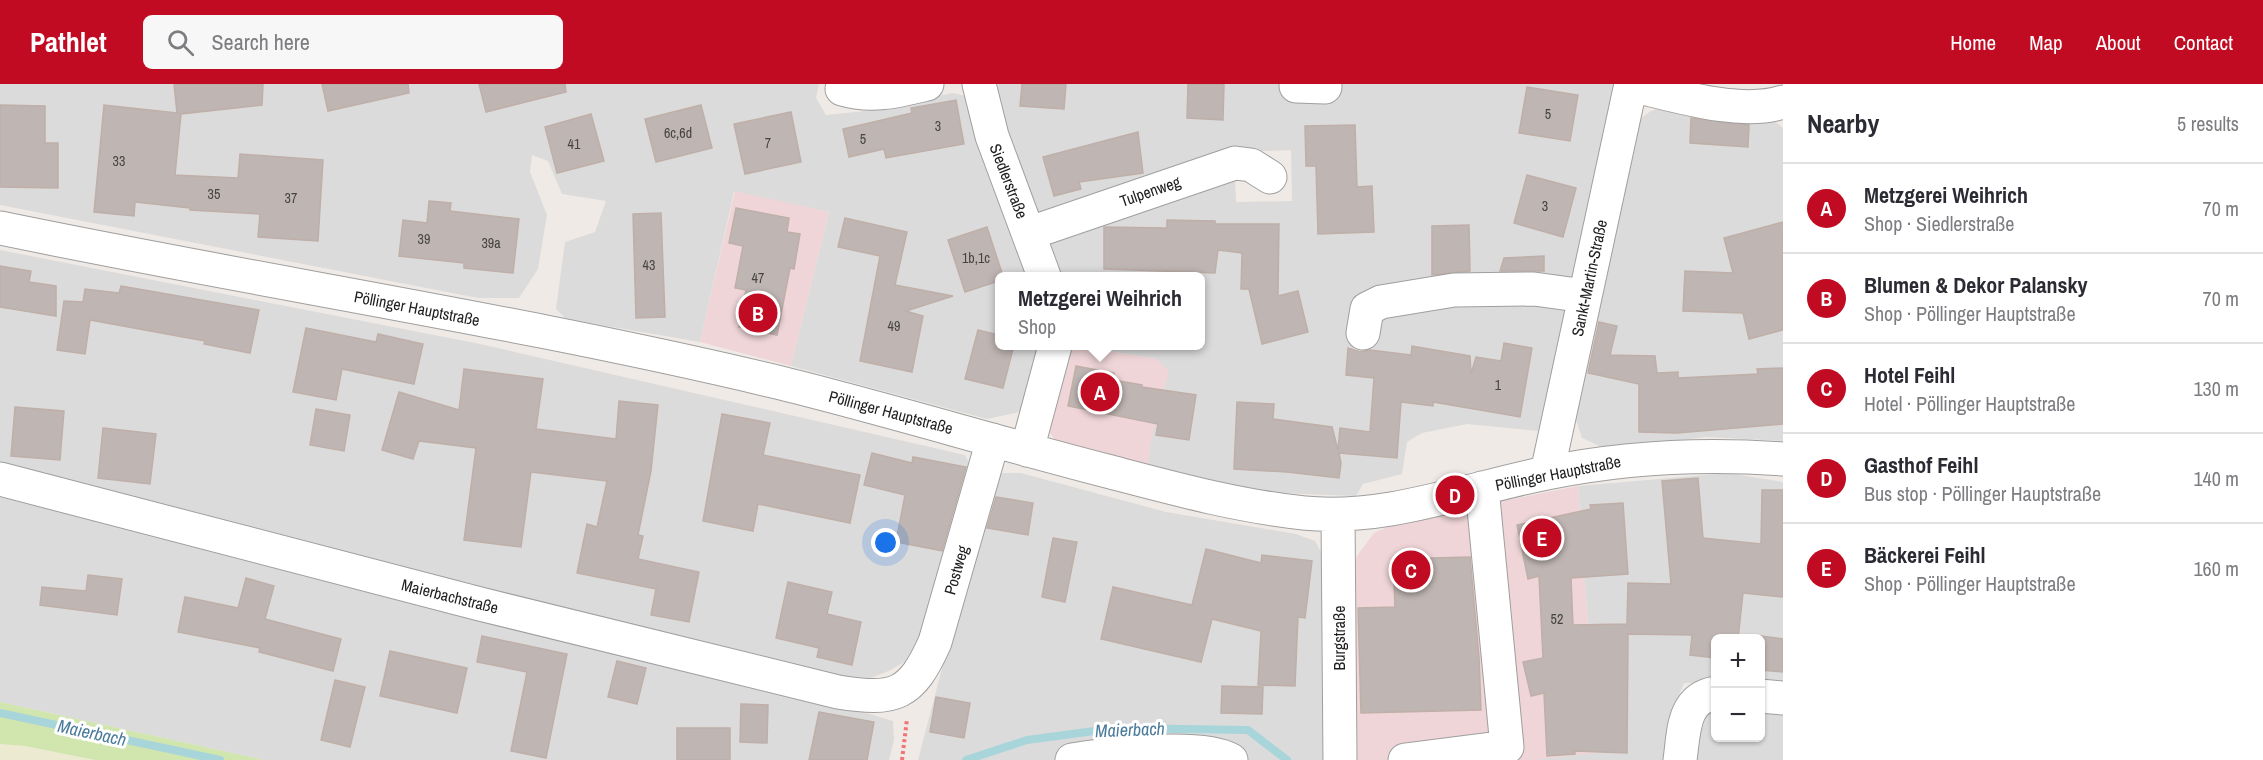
<!DOCTYPE html>
<html lang="en">
<head>
<meta charset="utf-8">
<style>
  :root { --surface:#fff; --page:#f7f7f7; --text:#2b2b33; --muted:#7c7c81; --line:#e1e1e2; --accent:#c10b22 }
  body { margin:0; font-family:"Archivo Narrow",sans-serif; background:var(--page); color:var(--text) }
  .controls { position:absolute; right:18px; bottom:18px; display:grid; overflow:hidden; border-radius:9px; box-shadow:0 2px 4px #0004 }
  .controls button { width:54px; height:54px; display:grid; place-items:center; padding:0; border:0; border-bottom:2px solid var(--line); background:var(--surface); color:var(--text); font:30px sans-serif }
  .you { position:absolute; left:886px; top:459px; width:21px; height:21px; margin:-15px; border:4px solid #fff; border-radius:50%; background:#1a73e8; box-shadow:0 0 0 9px #1a73e833 }
  .badge { display:grid; place-items:center; width:39px; height:39px; border-radius:50%; background:var(--accent); color:#fff; font-size:20px; font-weight:700 }
  .pin { position:absolute; translate:-50% -50%; border:3px solid #fff; box-shadow:0 2px 6px #0006 }
  .popup { position:absolute; left:995px; top:188px; width:210px; height:78px; box-sizing:border-box; display:grid; place-content:center; border-radius:9px; background:var(--surface); filter:drop-shadow(0 2px 4px #0005); font-size:20px; white-space:nowrap; color:var(--muted) }
  .popup b { font-size:22px; color:var(--text) }
  .popup::after { content:''; position:absolute; left:50%; top:100%; margin-left:-12px; border:12px solid transparent; border-top-color:var(--surface) }
  .list { margin:0; padding:0; list-style:none }
  h2 { display:flex; justify-content:space-between; align-items:center; height:78px; margin:0; padding:0 24px; font-size:26px }
  h2 small { font-size:20px; font-weight:400; color:var(--muted) }
  .list li { display:grid; grid-template-columns:39px 1fr auto; gap:18px; align-items:center; box-sizing:border-box; height:90px; padding:0 24px; border-top:2px solid var(--line) }
  .list b { display:block; font-size:22px; white-space:nowrap }
  .list p { margin:0; font-size:20px; white-space:nowrap; color:var(--muted) }
  .list em { font-size:20px; font-style:normal; color:var(--muted) }
  .icon { flex:none; width:33px; height:33px; fill:none; stroke:currentColor; stroke-width:2; stroke-linecap:round; stroke-linejoin:round }
  .map { position:relative; flex:none; width:1783px; height:676px; overflow:hidden }
  header { display:flex; align-items:center; gap:36px; box-sizing:border-box; height:84px; padding:0 30px; background:var(--accent); color:#fff }
  header strong { font-size:28px }
  nav { display:flex; gap:33px; margin-inline-start:auto; font-size:21px }
  .search { width:420px; height:54px; background:var(--page); display:flex; align-items:center; gap:15px; box-sizing:border-box; padding:0 21px; border-radius:9px; color:var(--muted); font-size:22px }
  main { display:flex }
  aside { flex:1; background:var(--surface) }
  .map>svg:first-child { display:block }
  .residential { fill:#dcdbdb }
  .commercial { fill:#efd5d7 }
  .farmland { fill:#ecebd1 }
  .grass { fill:#d0e6ae }
  .lines { fill:none; stroke-linecap:round; stroke-linejoin:round }
  .stream { stroke:#a8d5da; stroke-width:8 }
  .building { fill:#bfb5b2; stroke:#bfafa8; stroke-width:1.5 }
  .minor-casing { stroke:#9f9f9f; stroke-width:35 }
  .path { stroke:#f27376; stroke-width:4; stroke-dasharray:3 3; stroke-linecap:butt }
  .minor { stroke:#fff; stroke-width:33 }
  .labels { text-anchor:middle; stroke-width:6; stroke-linejoin:round; paint-order:stroke }
  .number-label { font-size:14px; fill:#464443 }
  .street-label { font-size:16px; fill:#1e1e1e; stroke:#fff }
  .water-label { font-size:18px; font-style:italic; fill:#4a7b9a; stroke:#fff }
</style>
</head>
<body>
<header>
<strong>Pathlet</strong>
<div class="search"><svg class="icon" aria-label="search" viewBox="0 0 24 24"><circle cx="10" cy="10" r="6"/><path d="M15 15l6 6"/></svg>Search here</div>
<nav><a>Home</a><a>Map</a><a>About</a><a>Contact</a></nav>
</header>
<main>
<div class="map">
<svg width="1783" height="676" viewBox="0 0 1783 676">
  <rect width="100%" height="100%" fill="#efeae5"/>
  <!-- residential -->
  <path class="residential" d="M0 0H819L816 14 826 31 865 27 953 9 966 12 1028 192H1000V262H1041L1033 309 1020 328 987 335 791 282 829 128 734 108 700 258 566 235 556 225 565 158 595 148 606 117 562 110 548 77 532 71 530 88 547 131 538 185 519 214H478L0 121Z
    M998 0H1614L1565 235 1538 347 1467 340 1422 349 1407 358 1402 390 1363 400 1356 412 1280 409 1148 386 1156 275 1081 262H1200V192H1054L1049 173 1050 159 1235 94 1236 118 1292 117 1291 66 1238 68 1035 133 999 29Z
    M1665 23 1768 32 1783 44V357L1706 353 1606 365 1582 354 1574 329 1638 36 1651 27Z
    M0 166 480 260 965 371 973 388 920 557 904 578 891 586 868 595 851 598 0 383Z
    M993 389H1021L1166 428 1296 450 1315 457 1325 475 1331 676H918Z
    M1728 389 1783 398V604L1761 603 1760 554H1716L1715 599H1684L1676 618 1668 676H1532L1597 668 1578 402Z
    M0 411 713 592 863 628 893 637 894 656 889 676H264L0 618Z
    M1715 620 1716 654H1760L1761 625 1783 628V676H1694L1696 641Z"/>
  <!-- commercial -->
  <path class="commercial" d="M735 107 829 128 791 282 700 258Z
    M1065 262H1081L1156 275 1169 287 1150 361 1148 386 1057 358 1049 348V323Z
    M1578 402 1597 669 1532 676H1354L1349 500 1357 472 1374 449 1399 438Z"/>
  <!-- farmland -->
  <path class="farmland" d="M0 660 25 662 95 676H0Z"/>
  <!-- grass -->
  <path class="grass" d="M0 618 264 676H95L25 662 0 660Z"/>
  <g class="lines">
    <!-- stream -->
    <path class="stream" d="M0 629 220 676
      M966 676 1027 656 1117 644 1248 646 1287 676"/>
  </g>
  <!-- building -->
  <path class="building" d="M174 0H263L262 21 181 30 175 91 238 94 240 70 323 76 318 157 258 153 260 130 190 126V124L135 118 134 132 94 128 104 21 177 29Z
    M322 0H408L409 9 328 27Z
    M479 0H565L566 8 486 28Z
    M1022 0H1066L1064 25 1020 22Z
    M1188 0H1224L1223 36 1187 34Z
    M1527 3 1578 11 1570 57 1519 49Z
    M956 16 964 60 886 74 884 65 849 73 843 45 912 29 911 24Z
    M0 21 45 22V59H58V104L0 103Z
    M701 21 712 64 656 78 645 35Z
    M791 28 801 78 745 90 734 40Z
    M591 30 604 77 557 89 545 43Z
    M1691 34 1749 41 1748 63 1690 59Z
    M1355 41 1357 103 1372 102 1374 148 1318 150 1316 82H1306L1305 42Z
    M1138 48 1143 89 1079 98 1081 105 1054 112 1043 73Z
    M1527 91 1576 104 1563 153 1514 139Z
    M429 117 451 119 450 127 519 135 513 189 464 184V179L399 172 403 136 427 139Z
    M736 124 789 134 787 148 800 150 794 185 790 184 777 251 739 243 746 206 735 204 743 162 729 159Z
    M661 129 665 233 636 234 633 130Z
    M845 134 907 148 895 201 953 212 906 227 923 232 912 288 860 277 880 172 838 163Z
    M1167 136 1215 137V140H1279L1278 212 1298 207 1308 248 1262 260 1249 205H1241L1242 169 1218 166 1215 189 1104 185V143L1167 144Z
    M1783 138V246L1749 255 1743 229 1683 227 1685 187 1733 189 1724 154Z
    M1469 141 1470 187 1432 191V142Z
    M987 143 1003 192H999V197L965 208 948 156Z
    M1544 172V187H1500L1504 174Z
    M0 182 31 187 29 198 56 202V232L0 223Z
    M121 202 259 226 250 269 204 260 205 257 90 236 85 270 57 266 64 217 83 218 85 205 119 209Z
    M1599 238 1617 242 1610 271 1655 272 1657 289 1678 288V294L1758 290 1757 285 1783 284V340L1677 349 1639 348V300L1588 289Z
    M306 244 376 258 378 250 423 260 414 300 342 285 336 316 293 308Z
    M978 246 999 251V261H1014L1003 304 965 295Z
    M1504 259 1532 264 1520 333 1433 318V322L1401 318 1397 374 1339 369 1341 379 1339 394 1287 388 1234 385 1237 318 1274 320 1273 335 1332 343 1338 366 1340 344 1370 348 1374 294 1346 291 1348 264 1360 268 1370 266 1411 271 1412 262 1470 272 1471 290 1476 273 1501 277Z
    M1076 282 1114 289 1113 296 1142 301V303L1196 311 1189 356 1156 351 1158 340 1068 322Z
    M464 285 543 295 536 345 616 355 619 317 658 321 651 387 638 451 643 452 638 475 699 488 689 538 651 531 656 505 577 489 587 440 597 443 607 397 531 388 521 463 464 456 476 364 419 357 413 375 382 366 399 308 459 326Z
    M15 323 64 327 60 376 11 372Z
    M316 325 350 331 344 367 310 361Z
    M722 330 770 339 763 371 860 391 850 439 758 420 753 447 703 437Z
    M103 344 156 350 150 400 98 394Z
    M872 369 912 379 913 373 966 383 942 467 896 458 905 411 864 401Z
    M1698 394 1703 454 1761 460 1762 406H1783V513L1743 509 1738 555H1716V574L1690 571 1692 551 1628 550 1627 669 1575 667V670L1547 672 1544 609 1531 612 1523 578 1543 574 1539 492 1528 495 1517 441 1591 425 1590 421 1623 419 1628 490 1571 494 1573 541 1627 540 1628 499 1671 500 1662 397Z
    M996 413 1033 419 1028 451 987 444Z
    M1053 454 1077 458 1065 518 1042 513Z
    M1206 465 1261 479 1262 471 1312 477 1305 534 1298 533 1295 602 1258 601 1261 547 1212 535 1201 578 1101 555 1113 503 1192 521Z
    M1470 473 1479 573 1481 626 1361 629 1358 524 1395 523 1393 475Z
    M88 491 122 495 117 531 40 521 42 503 86 507Z
    M246 494 274 502 265 535 341 555 333 587 259 568 260 564 178 548 185 513 238 524Z
    M788 498 832 508 827 530 861 538 852 581 817 573 819 564 776 554Z
    M482 552 567 570 546 674 511 667 527 588 477 578Z
    M1761 552 1783 555V588L1761 586Z
    M390 567 467 584 457 629 380 612Z
    M617 577 646 584 637 620 608 613Z
    M335 596 365 603 350 663 321 656Z
    M1222 602 1263 603 1262 630 1221 629Z
    M936 613 970 619 964 654 930 648Z
    M741 620 768 621 767 659 740 658Z
    M819 628 874 638 867 676H809Z
    M677 644H730V676H677Z"/>
  <g class="lines">
    <defs>
      <path id="minor" d="M979 0 992 52 1044 192
        M1297 0 1296 2 1325 3
        M1631 1C1674 11 1740 32 1783 18
        M842 5C872 14 898 7 927 0
        M0 144C260 198 523 237 781 299 890 326 998 359 1107 387 1172 404 1237 422 1304 429 1386 437 1467 405 1546 389 1625 373 1703 369 1783 375
        M1030 149 1235 79 1251 81 1270 93
        M1363 249 1367 225 1381 218 1454 206 1534 205 1585 212
        M1027 366 1055 262
        M1547 389 1631 0
        M0 395 480 520 838 608C895 617 911 612 935 558L993 356
        M1338 431 1340 676
        M1760 612 1783 614
        M1072 676C1107 670 1202 659 1231 676
        M1405 676 1507 663 1482 404
        M1680 676C1684 649 1682 614 1716 609"/>
    </defs>
    <!-- minor casing -->
    <use href="#minor" class="minor-casing"/>
    <!-- path -->
    <path class="path" d="M902 676 907 635"/>
    <!-- minor -->
    <use href="#minor" class="minor"/>
  </g>
  <g class="labels">
    <!-- number labels -->
    <g class="number-label">
      <text x="1548" y="35">5</text>
      <text x="938" y="47">3</text>
      <text x="678" y="54">6c,6d</text>
      <text x="863" y="60">5</text>
      <text x="768" y="64">7</text>
      <text x="574" y="65">41</text>
      <text x="119" y="82">33</text>
      <text x="214" y="115">35</text>
      <text x="291" y="119">37</text>
      <text x="1545" y="127">3</text>
      <text x="424" y="160">39</text>
      <text x="491" y="164">39a</text>
      <text x="976" y="179">1b,1c</text>
      <text x="649" y="186">43</text>
      <text x="758" y="199">47</text>
      <text x="894" y="247">49</text>
      <text x="1498" y="306">1</text>
      <text x="1557" y="540">52</text>
    </g>
    <!-- street labels -->
    <g class="street-label">
      <text transform="translate(1009 97) rotate(69)" y="6">Siedlerstraße</text>
      <text transform="translate(1150 107) rotate(-19)" y="6">Tulpenweg</text>
      <text transform="translate(1589 194) rotate(-78)" y="6">Sankt-Martin-Straße</text>
      <text transform="translate(417 224) rotate(11)" y="6">Pöllinger Hauptstraße</text>
      <text transform="translate(891 328) rotate(15)" y="6">Pöllinger Hauptstraße</text>
      <text transform="translate(1558 389) rotate(-11)" y="6">Pöllinger Hauptstraße</text>
      <text transform="translate(956 486) rotate(-74)" y="6">Postweg</text>
      <text transform="translate(450 512) rotate(14)" y="6">Maierbachstraße</text>
      <text transform="translate(1339 554) rotate(-90)" y="6">Burgstraße</text>
    </g>
    <!-- water labels -->
    <g class="water-label">
      <text transform="translate(1130 646) rotate(-2)" y="6">Maierbach</text>
      <text transform="translate(92 649) rotate(12)" y="6">Maierbach</text>
    </g>
  </g>
</svg>
<div class="controls">
<button>+</button>
<button>−</button>
</div>
<div class="you"></div>
<div class="pin badge" style="left:1100px;top:308px">A</div>
<div class="popup"><b>Metzgerei Weihrich</b>Shop</div>
<div class="pin badge" style="left:758px;top:229px">B</div>
<div class="pin badge" style="left:1411px;top:486px">C</div>
<div class="pin badge" style="left:1455px;top:411px">D</div>
<div class="pin badge" style="left:1542px;top:454px">E</div>
</div>
<aside>
<h2>Nearby<small>5 results</small></h2>
<ul class="list">
<li><span class="badge">A</span><div><b>Metzgerei Weihrich</b><p>Shop · Siedlerstraße</p></div><em>70 m</em></li>
<li><span class="badge">B</span><div><b>Blumen &amp; Dekor Palansky</b><p>Shop · Pöllinger Hauptstraße</p></div><em>70 m</em></li>
<li><span class="badge">C</span><div><b>Hotel Feihl</b><p>Hotel · Pöllinger Hauptstraße</p></div><em>130 m</em></li>
<li><span class="badge">D</span><div><b>Gasthof Feihl</b><p>Bus stop · Pöllinger Hauptstraße</p></div><em>140 m</em></li>
<li><span class="badge">E</span><div><b>Bäckerei Feihl</b><p>Shop · Pöllinger Hauptstraße</p></div><em>160 m</em></li>
</ul>
</aside>
</main>
</body>
</html>
